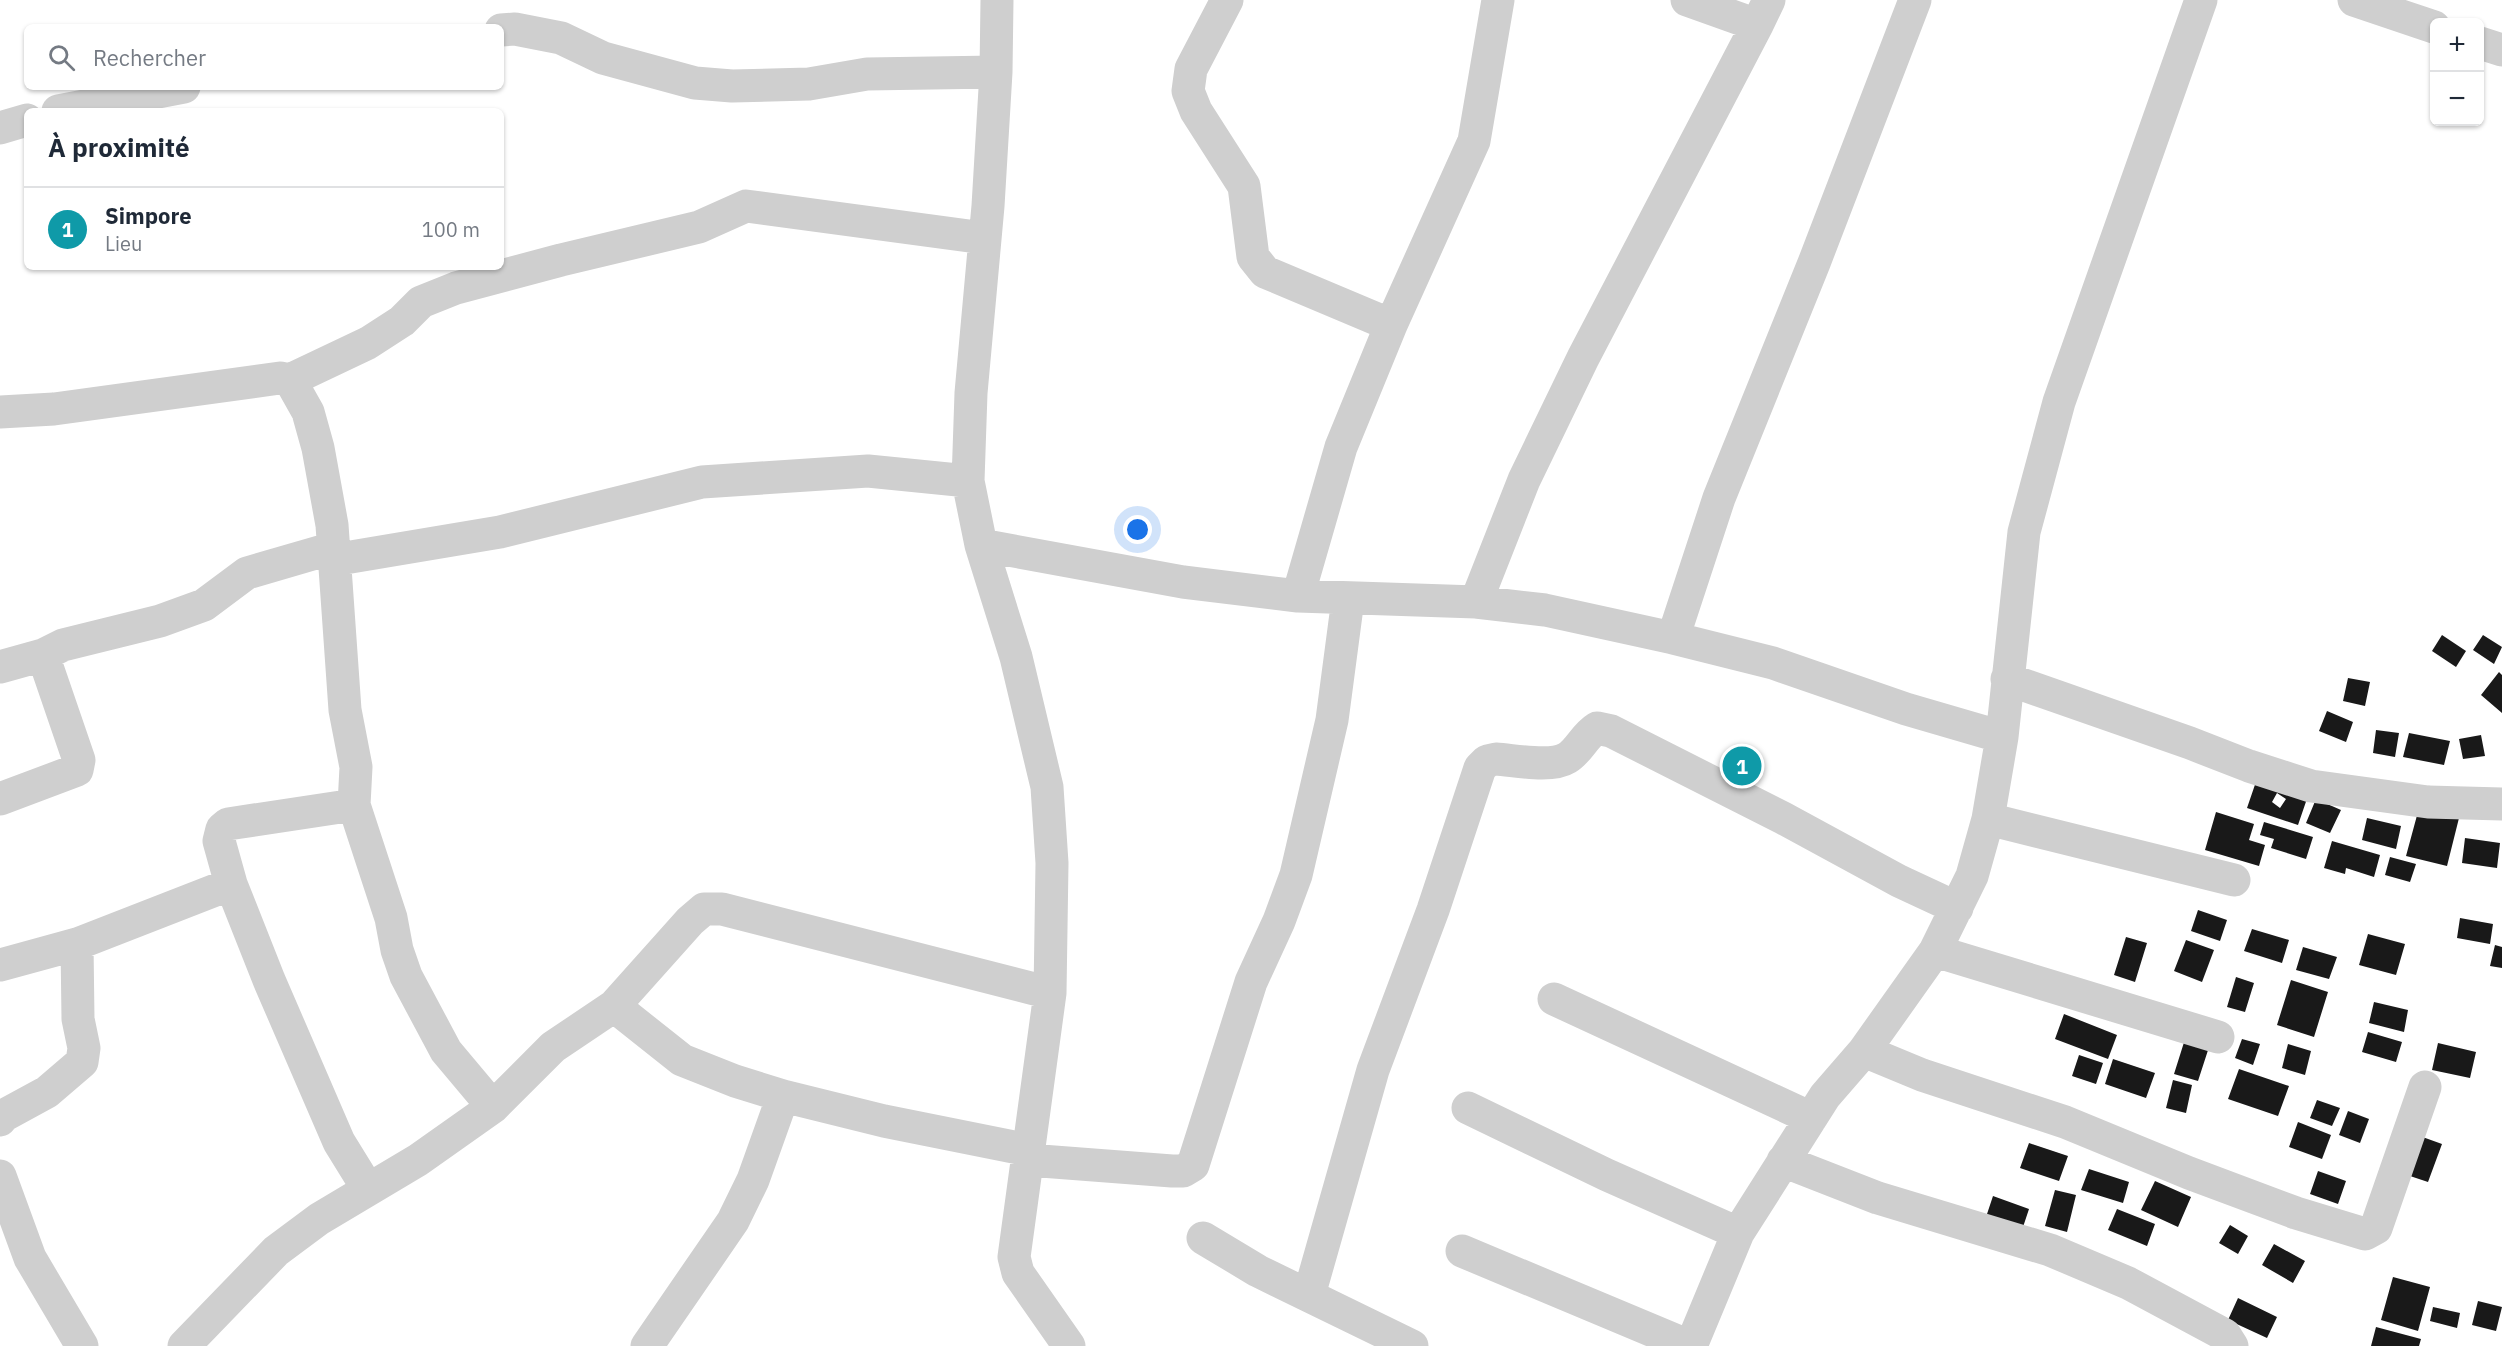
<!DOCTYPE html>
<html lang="fr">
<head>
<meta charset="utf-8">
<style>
  :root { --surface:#fff; --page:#f6f6f7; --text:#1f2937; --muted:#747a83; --line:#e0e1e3; --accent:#db2777 }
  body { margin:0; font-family:"IBM Plex Sans",sans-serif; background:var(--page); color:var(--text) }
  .controls { position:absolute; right:18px; top:18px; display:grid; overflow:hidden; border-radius:9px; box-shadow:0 2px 4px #0004 }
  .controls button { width:54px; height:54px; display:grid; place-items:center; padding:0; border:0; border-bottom:2px solid var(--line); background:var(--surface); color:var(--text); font:30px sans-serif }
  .you { position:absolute; left:1138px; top:530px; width:21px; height:21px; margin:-15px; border:4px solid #fff; border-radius:50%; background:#1a73e8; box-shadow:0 0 0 9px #1a73e833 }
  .badge { display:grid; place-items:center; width:39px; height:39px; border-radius:50%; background:var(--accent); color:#fff; font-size:20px; font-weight:700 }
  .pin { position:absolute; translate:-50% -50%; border:3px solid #fff; box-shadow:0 2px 6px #0006 }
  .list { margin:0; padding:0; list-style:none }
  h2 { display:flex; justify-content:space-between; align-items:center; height:78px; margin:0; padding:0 24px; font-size:26px }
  h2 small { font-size:20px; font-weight:400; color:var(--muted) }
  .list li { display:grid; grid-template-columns:39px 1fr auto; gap:18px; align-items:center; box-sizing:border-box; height:84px; padding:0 24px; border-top:2px solid var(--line) }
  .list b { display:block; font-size:22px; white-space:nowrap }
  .list p { margin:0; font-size:20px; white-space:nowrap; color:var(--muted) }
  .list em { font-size:20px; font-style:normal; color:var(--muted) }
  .icon { flex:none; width:33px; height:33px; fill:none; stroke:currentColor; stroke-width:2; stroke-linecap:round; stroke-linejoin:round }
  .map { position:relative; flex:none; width:2502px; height:1346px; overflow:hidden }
  .search { position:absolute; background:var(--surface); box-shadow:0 2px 4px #0004; left:24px; top:24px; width:480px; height:66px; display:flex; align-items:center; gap:15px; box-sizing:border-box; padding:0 21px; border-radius:9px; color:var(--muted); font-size:22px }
  .panel { position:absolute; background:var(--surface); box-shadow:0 2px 4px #0004; left:24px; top:108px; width:480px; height:162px; border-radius:9px }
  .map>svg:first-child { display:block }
  .building { fill:#191919; fill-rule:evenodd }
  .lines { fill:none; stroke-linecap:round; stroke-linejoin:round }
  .street { stroke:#cfcfcf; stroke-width:33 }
</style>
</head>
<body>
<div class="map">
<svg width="2502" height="1346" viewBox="0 0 2502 1346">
  <rect width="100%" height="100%" fill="#fff"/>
  <!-- building -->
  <path class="building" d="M2442 635 2466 651 2456 667 2432 651Z
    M2483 635 2502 647 2494 664 2473 650Z
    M2499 672 2502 675V713L2481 695Z
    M2348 678 2370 682 2365 706 2343 701Z
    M2327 711 2353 722 2346 742 2319 731Z
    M2376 730 2399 733 2395 757 2373 753Z
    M2409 733 2450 741 2444 765 2403 757Z
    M2481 735 2485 756 2463 759 2459 739Z
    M2260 770 2311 787 2298 825 2247 808ZM2277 793 2286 799 2280 808 2272 802Z
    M2316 799 2341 810 2330 833 2306 823Z
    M2419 808 2459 818 2447 866 2406 856Z
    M2216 812 2254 824 2249 840 2265 845 2259 866 2205 850Z
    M2367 818 2401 826 2396 849 2362 840Z
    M2264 822 2313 837 2306 859 2271 848 2274 839 2260 835Z
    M2465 838 2500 843 2497 868 2462 863Z
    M2332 841 2380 855 2374 877 2346 868 2345 874 2324 868Z
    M2390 857 2416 864 2410 882 2385 875Z
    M2198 910 2227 920 2220 941 2191 931Z
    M2460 918 2493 924 2490 944 2457 938Z
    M2252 929 2289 940 2282 963 2244 951Z
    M2368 934 2405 944 2396 975 2359 965Z
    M2126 937 2147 943 2135 982 2114 975Z
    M2186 940 2214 950 2202 982 2174 971Z
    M2495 945 2502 947V968L2490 966Z
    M2303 947 2337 957 2329 979 2296 970Z
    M2236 977 2254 983 2245 1012 2227 1007Z
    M2291 980 2328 992 2314 1037 2277 1025Z
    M2374 1002 2408 1010 2404 1032 2369 1023Z
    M2064 1014 2117 1035 2108 1059 2055 1039Z
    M2368 1032 2402 1042 2396 1062 2362 1052Z
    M2186 1036 2210 1044 2198 1081 2174 1074Z
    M2242 1039 2260 1044 2253 1065 2235 1058Z
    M2438 1043 2476 1052 2470 1078 2432 1070Z
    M2288 1044 2311 1051 2305 1075 2282 1068Z
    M2079 1055 2103 1063 2096 1084 2072 1076Z
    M2113 1059 2155 1073 2146 1098 2105 1084Z
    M2239 1069 2289 1086 2278 1116 2228 1099Z
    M2173 1080 2192 1085 2186 1113 2166 1108Z
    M2317 1100 2340 1108 2332 1126 2310 1118Z
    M2348 1111 2369 1119 2360 1143 2339 1135Z
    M2298 1122 2331 1135 2322 1159 2289 1147Z
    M2417 1135 2442 1144 2428 1182 2404 1174Z
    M2029 1143 2068 1156 2059 1181 2020 1168Z
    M2089 1169 2129 1182 2123 1203 2081 1190Z
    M2318 1171 2346 1181 2338 1204 2310 1194Z
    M2155 1181 2191 1197 2178 1227 2141 1210Z
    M2055 1190 2076 1195 2067 1232 2045 1226Z
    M1993 1196 2029 1209 2022 1230 1986 1217Z
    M2117 1209 2155 1224 2147 1246 2108 1230Z
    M2230 1225 2248 1236 2238 1254 2219 1243Z
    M2274 1244 2305 1261 2293 1283 2262 1265Z
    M2393 1277 2430 1287 2418 1331 2381 1320Z
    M2238 1298 2277 1317 2267 1338 2228 1320Z
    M2478 1301 2502 1307 2496 1331 2472 1325Z
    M2433 1307 2460 1313 2457 1328 2430 1321Z
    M2376 1327 2421 1339 2419 1346H2371Z"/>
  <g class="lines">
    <!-- street -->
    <path class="street" d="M997 0 996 72 988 206 971 393 968 481 981 545 1016 657 1047 787 1052 863 1050 993 1014 1257 1018 1273 1069 1346
      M1227 0 1191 69 1188 91 1196 111 1244 186 1253 257 1265 272 1391 325
      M2354 0 2434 27
      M1757 25 1769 0
      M501 30 515 29 561 38 603 58 695 83 732 86 809 84 867 74 996 72
      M2480 43 2502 50
      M58 111 184 87
      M0 128 27 120
      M290 380 368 343 402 321 421 302 456 288 561 260 699 227 746 206 984 238
      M0 412 54 409 280 378 290 380 308 412 318 448 332 525 345 710 356 767 354 805 391 918 397 950 406 976 446 1051 493 1107
      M981 545 1183 582 1298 596 1476 602 1545 610 1673 638 1773 663 1906 709 2002 737
      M333 560 500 532 702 482 868 471 968 481
      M1298 596 1341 447 1391 325 1474 141 1498 0
      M1476 602 1524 480 1583 358 1757 25 1687 0
      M1673 638 1719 498 1814 263 1915 0
      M0 667 43 655 63 645 160 621 204 605 247 573 333 548
      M2007 679 2190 743 2249 766 2311 786 2428 802 2502 804
      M0 799 77 770 79 760 43 655
      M354 805 228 824 222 829 219 841 231 884 269 980 339 1142 368 1189
      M1988 819 2234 880
      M1935 951 2218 1037
      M0 965 77 944 231 884
      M1554 999 1811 1118
      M614 1006 682 1060 735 1081 783 1096 884 1121 1029 1150
      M1864 1051 1922 1075 2065 1122 2189 1173 2296 1213 2365 1234 2376 1228 2425 1087
      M1468 1108 1607 1175 1738 1233
      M0 1120 3 1116 47 1092 82 1062 84 1048 78 1019 77 944
      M1028 1160 1172 1171H1183L1193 1165 1251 982 1279 921 1296 875 1332 720 1348 599
      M1783 1161 1878 1198 2050 1250 2128 1283 2225 1335 2232 1346
      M0 1176 30 1258 82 1346
      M1203 1238 1258 1271 1412 1346
      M1462 1251 1689 1346
      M1309 1295 1373 1070 1433 910 1480 768 1487 761 1496 759C1514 760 1551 768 1567 758 1579 751 1584 736 1597 728L1611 731 1783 818 1899 881 1957 908
      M184 1346 276 1251 319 1219 418 1160 493 1107 553 1047 614 1006 690 921 704 909H722L1050 993
      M647 1346 733 1221 753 1180 783 1096
      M1691 1346 1738 1233 1825 1096 1864 1051 1935 951 1972 876 1988 819 2002 737 2024 532 2059 402 2201 0"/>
  </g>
</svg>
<div class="controls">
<button>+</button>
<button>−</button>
</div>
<div class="you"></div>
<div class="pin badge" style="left:1742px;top:766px;background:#0f9aa8">1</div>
<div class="search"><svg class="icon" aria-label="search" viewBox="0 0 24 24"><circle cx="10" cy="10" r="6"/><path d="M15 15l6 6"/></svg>Rechercher</div>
<section class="panel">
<h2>À proximité<small></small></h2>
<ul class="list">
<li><span class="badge" style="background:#0f9aa8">1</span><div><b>Simpore</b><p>Lieu</p></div><em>100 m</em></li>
</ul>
</section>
</div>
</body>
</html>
